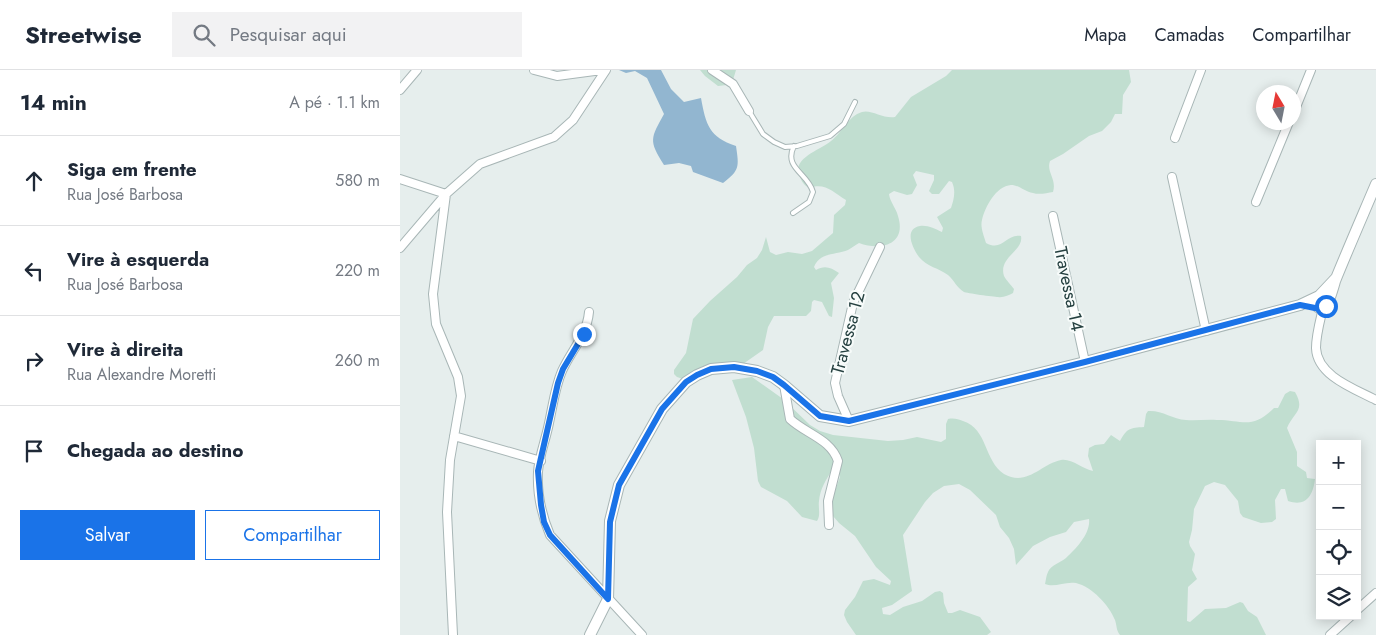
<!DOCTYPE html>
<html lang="pt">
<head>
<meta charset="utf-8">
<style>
  :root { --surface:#fff; --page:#f2f2f3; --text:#1f2937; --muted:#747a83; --line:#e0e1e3; --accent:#1a73e8 }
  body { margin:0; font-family:Jost,sans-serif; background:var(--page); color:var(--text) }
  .controls { position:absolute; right:15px; bottom:15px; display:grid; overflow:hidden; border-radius:0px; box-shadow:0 2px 12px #0003 }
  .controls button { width:45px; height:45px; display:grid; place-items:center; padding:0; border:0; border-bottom:1px solid var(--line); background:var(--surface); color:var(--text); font:25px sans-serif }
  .compass { position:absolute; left:856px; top:15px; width:45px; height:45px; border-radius:50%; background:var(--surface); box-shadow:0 2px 12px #0003; rotate:350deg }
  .stop { position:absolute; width:15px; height:15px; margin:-11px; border:4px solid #1a73e8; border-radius:50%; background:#fff }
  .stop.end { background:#1a73e8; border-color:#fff; box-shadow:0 1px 5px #0008 }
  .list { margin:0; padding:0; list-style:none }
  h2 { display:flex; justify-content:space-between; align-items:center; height:65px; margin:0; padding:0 20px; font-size:21px }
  h2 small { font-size:16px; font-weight:400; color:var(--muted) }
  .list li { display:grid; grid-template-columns:32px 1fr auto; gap:15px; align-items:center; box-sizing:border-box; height:90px; padding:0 20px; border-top:1px solid var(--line) }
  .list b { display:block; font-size:19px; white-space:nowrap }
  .list p { margin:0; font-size:16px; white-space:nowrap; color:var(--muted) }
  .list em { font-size:16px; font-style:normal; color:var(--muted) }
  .actions { display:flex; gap:10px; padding:15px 20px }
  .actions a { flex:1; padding:11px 0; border:1px solid var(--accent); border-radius:0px; text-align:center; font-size:18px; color:var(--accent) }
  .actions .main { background:var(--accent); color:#fff }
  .icon { flex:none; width:28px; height:28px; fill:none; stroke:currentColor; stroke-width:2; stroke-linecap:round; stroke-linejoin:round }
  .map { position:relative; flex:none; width:976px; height:565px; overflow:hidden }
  header { display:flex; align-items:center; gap:30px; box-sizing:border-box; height:70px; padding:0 25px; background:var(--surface); border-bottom:1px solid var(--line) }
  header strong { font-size:24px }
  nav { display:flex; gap:28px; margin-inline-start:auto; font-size:18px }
  .search { width:350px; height:45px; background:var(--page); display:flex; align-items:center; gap:12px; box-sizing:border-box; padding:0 18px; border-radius:0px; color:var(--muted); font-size:19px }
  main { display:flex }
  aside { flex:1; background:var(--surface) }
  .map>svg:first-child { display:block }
  .green { fill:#c1ded0 }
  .water { fill:#92b6d0 }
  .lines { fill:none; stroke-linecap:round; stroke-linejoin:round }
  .service-casing { stroke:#a8b6b6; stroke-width:6 }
  .minor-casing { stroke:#a8b6b6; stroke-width:10 }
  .tertiary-casing { stroke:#a8b6b6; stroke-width:12 }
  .service { stroke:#fff; stroke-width:4 }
  .minor { stroke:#fff; stroke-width:8 }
  .tertiary { stroke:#fff; stroke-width:10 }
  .route { stroke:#1a73e8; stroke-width:6 }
  .labels { text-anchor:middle; stroke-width:4; stroke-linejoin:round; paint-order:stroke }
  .street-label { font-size:18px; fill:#254040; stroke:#f7fbfa }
</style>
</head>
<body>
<header>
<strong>Streetwise</strong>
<div class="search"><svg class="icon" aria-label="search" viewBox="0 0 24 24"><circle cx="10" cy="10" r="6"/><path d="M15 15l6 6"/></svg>Pesquisar aqui</div>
<nav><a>Mapa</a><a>Camadas</a><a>Compartilhar</a></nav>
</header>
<main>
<aside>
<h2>14 min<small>A pé · 1.1 km</small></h2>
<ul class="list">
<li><svg class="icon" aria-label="ahead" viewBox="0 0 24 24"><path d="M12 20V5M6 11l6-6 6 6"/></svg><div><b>Siga em frente</b><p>Rua José Barbosa</p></div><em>580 m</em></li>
<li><svg class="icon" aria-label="left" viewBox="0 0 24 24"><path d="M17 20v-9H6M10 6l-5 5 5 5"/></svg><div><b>Vire à esquerda</b><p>Rua José Barbosa</p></div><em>220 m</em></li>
<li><svg class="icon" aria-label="right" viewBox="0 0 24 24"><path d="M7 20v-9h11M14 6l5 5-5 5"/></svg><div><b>Vire à direita</b><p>Rua Alexandre Moretti</p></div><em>260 m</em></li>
<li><svg class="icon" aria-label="arrive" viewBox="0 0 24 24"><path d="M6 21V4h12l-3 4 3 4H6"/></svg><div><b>Chegada ao destino</b></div></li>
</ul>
<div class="actions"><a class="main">Salvar</a><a>Compartilhar</a></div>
</aside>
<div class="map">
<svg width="976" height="565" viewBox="0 0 976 565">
  <rect width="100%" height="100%" fill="#e6eeed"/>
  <!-- green -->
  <path class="green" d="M300 0H336L333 10 327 15 318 16 305 6Z
    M552 0H729L731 12 723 25 722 44H715L711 52 702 61 689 66 663 84 650 91C646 102 657 109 653 122 647 123 639 125 633 123 625 122 619 115 611 115 596 116 585 137 582 150 580 157 584 166 586 173 603 182 605 164 621 166 624 181 598 187 604 206 606 210 611 215 614 219L613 223C609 225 603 228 598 227 594 227 566 223 564 222 557 218 554 210 548 205 539 198 527 197 519 187 513 179 503 159 520 156 528 155 535 159 542 162L543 158 537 147 551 138C554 129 556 121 552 112L549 111 539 124H532L529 121 534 110V105L516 101 513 105 517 115 512 124 507 125 494 121 489 124C490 132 496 138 498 146 507 175 481 181 459 173 455 175 452 178 448 180 436 185 420 182 414 197L416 200C424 195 431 197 439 203L431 213 434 228 432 247 429 246 422 232 414 230 412 232 411 241 406 246H374L368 257 363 280 343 294 283 309 277 307 274 304V300L286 283 293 249 310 231 337 207 347 195 357 188 362 180 366 167 370 182 376 185 388 182 402 184 412 181 433 163 434 145 445 135 446 130C433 122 425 112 409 118 404 115 402 112 400 107 390 89 420 80 431 71 442 63 448 46 462 42 471 39 483 49 495 47L511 27 546 6Z
    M352 307 383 329 410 355 420 361 433 365 488 371 503 370 517 367 541 372 546 369V354L548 349C554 348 558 349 563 351 588 359 584 391 604 404 627 417 641 394 661 390 671 388 683 399 693 401L688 386 689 378 695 375 704 374 711 365 720 371C727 358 730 358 744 357L746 344 748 341C762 340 772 349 786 350 796 351 807 349 817 350 843 350 852 360 874 338H878L885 324 890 321 895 322C906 341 893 343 887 358L897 382V396L906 402 907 408 915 409C913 426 906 437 888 431L885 419H881L875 430 876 449 872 452 861 453 843 447 840 443 838 431 825 415 814 412 805 416 794 439 792 460 789 472 790 476 795 484 792 500 797 509 788 517 787 551 790 552 805 539 826 538 840 532 843 533 848 541 857 547 866 565H720C716 560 717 556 715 550 709 535 692 517 676 513 665 511 655 518 645 514 646 510 646 506 648 502 651 495 660 493 666 488 676 479 691 463 689 449L674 452 666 462 650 467 633 476 616 495 614 479 609 468 600 457 596 445 570 420 559 414 544 416 533 423 525 432 503 465 512 521 492 535 482 538 483 544 490 545 503 537 522 531 535 522 540 521 543 523 544 533 548 543H552L560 540 580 547 591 562 587 565H456L447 552 444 545 445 540 455 527 463 511 474 509 490 515 491 511 476 497 455 466 439 453 433 446 431 432 440 407 438 399 434 398 432 400C426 410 420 419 419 431 418 438 421 445 417 451L402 447 387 431 361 417 358 411 354 378 346 347 332 310Z"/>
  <!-- water -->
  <path class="water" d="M219 0H261L271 19 284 32 301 28C306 55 309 67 336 76 339 97 340 100 323 113L293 102 291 96 279 93 264 95C248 70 251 68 264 44L247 8 235 1 226 3Z"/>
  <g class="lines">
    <defs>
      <path id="service" d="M349 41 363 64 374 72 385 77 397 76 430 66 444 54 455 32
        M393 143 409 132 413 122C408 103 383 98 394 76"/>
      <path id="minor" d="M134 0 157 6 202 0
        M312 0 333 14 349 41
        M0 20 17 0
        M894 42 911 0
        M775 68 801 0
        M772 107 806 261
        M0 109 46 124
        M46 124 33 224 36 254 58 307 61 326 50 390 47 442 53 565
        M856 132 889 52
        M653 146 685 292
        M0 178 46 124 80 94 154 67 173 50 206 0
        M923 238C920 251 916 265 916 278 917 306 955 319 976 330
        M189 242C187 265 171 281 162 301 155 317 153 335 149 353 146 369 139 386 138 402 137 423 142 446 150 465L242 565
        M384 315 390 349C406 364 431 369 438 391L428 431 429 455
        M449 351 438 326 435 313 453 233 480 177
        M54 366 141 391
        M957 540 976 523
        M930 565 951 546"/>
      <path id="tertiary" d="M928 230C926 225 921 224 917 227L915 233C917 237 922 242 926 236 928 235 934 215 935 211 948 179 962 147 976 114
        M190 565 208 529 210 451 219 415 262 339 286 312 297 305 311 299 334 297 357 301 373 307 384 315 420 346 449 351 685 292 900 235 919 226 936 208"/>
    </defs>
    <!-- service casing -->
    <use href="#service" class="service-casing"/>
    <!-- minor casing -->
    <use href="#minor" class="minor-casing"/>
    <!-- tertiary casing -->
    <use href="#tertiary" class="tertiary-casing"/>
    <!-- service -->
    <use href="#service" class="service"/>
    <!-- minor -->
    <use href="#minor" class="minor"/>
    <!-- tertiary -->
    <use href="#tertiary" class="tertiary"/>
  </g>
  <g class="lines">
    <!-- route -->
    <path class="route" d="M184 264 163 299 158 313 138 401 141 435 144 452 150 465 208 529 210 452 219 415 262 339 286 312 297 305 311 299 334 297 357 301 373 307 384 315 420 346 449 351 685 292 900 235 920 239 926 236"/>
  </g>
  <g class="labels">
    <!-- street labels -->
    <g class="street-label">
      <text transform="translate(669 219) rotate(78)" y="6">Travessa 14</text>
      <text transform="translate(448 263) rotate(-75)" y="6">Travessa 12</text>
    </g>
  </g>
</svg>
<div class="controls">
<button>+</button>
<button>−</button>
<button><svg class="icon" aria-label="locate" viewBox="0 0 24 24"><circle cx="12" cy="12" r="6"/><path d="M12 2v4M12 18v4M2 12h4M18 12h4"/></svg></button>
<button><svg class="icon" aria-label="layers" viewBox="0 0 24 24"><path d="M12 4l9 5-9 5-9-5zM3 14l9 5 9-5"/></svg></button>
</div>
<svg class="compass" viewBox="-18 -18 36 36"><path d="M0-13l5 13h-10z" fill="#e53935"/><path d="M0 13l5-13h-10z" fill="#747a83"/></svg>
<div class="stop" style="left:926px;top:236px"></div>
<div class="stop end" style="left:184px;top:264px"></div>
</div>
</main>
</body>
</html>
